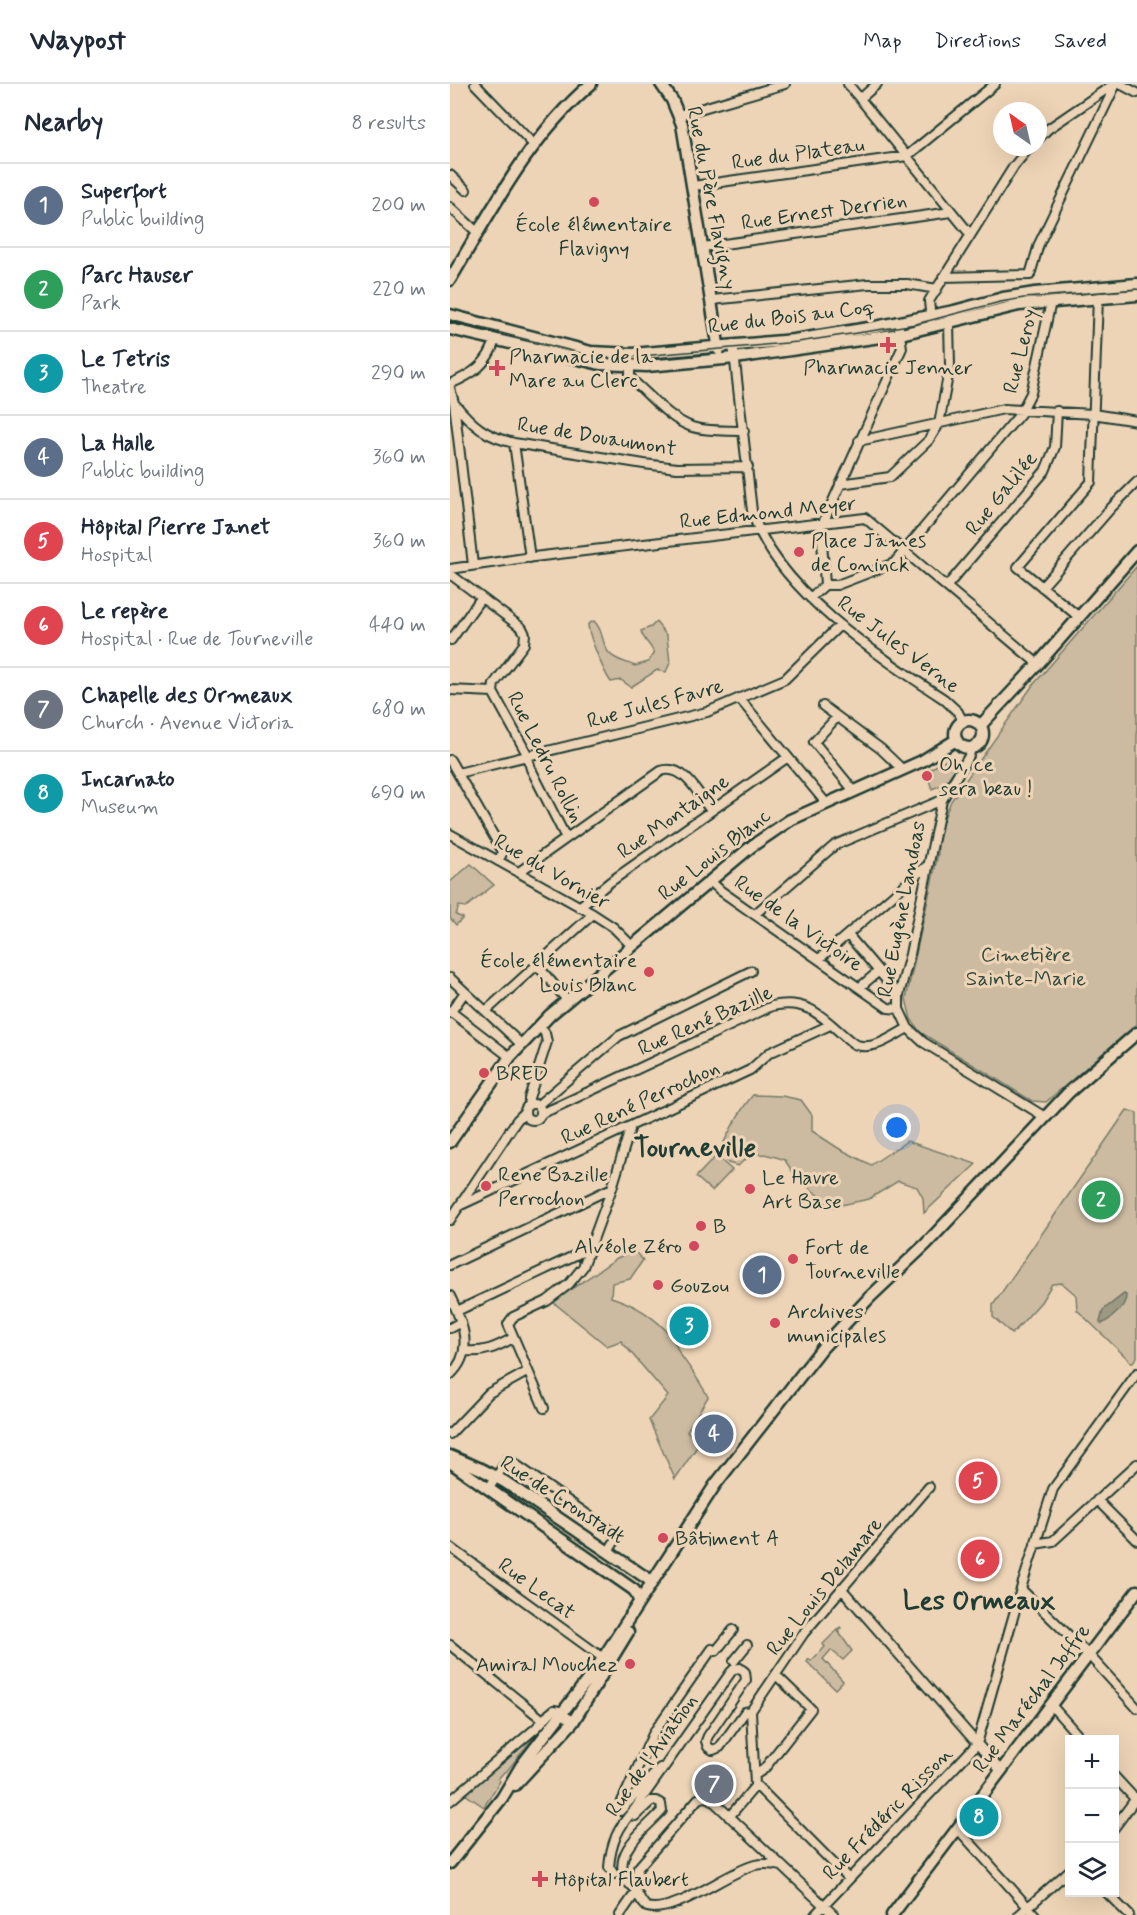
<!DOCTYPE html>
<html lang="en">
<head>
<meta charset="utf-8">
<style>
  :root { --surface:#fff; --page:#f2f2f3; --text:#1f2937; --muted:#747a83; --line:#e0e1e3; --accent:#d1495b }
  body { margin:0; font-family:Mynerve,sans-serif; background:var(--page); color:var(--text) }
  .controls { position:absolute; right:18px; bottom:18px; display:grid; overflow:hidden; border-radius:0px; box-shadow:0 6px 24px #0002 }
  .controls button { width:54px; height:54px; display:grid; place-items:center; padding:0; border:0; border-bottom:2px solid var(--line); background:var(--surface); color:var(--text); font:30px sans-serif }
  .compass { position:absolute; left:543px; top:18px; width:54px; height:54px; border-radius:50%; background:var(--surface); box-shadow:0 6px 24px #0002; rotate:326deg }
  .you { position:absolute; left:447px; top:1044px; width:21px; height:21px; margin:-15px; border:4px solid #fff; border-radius:50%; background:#1a73e8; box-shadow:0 0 0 9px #1a73e833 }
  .badge { display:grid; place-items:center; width:39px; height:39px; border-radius:50%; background:var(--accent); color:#fff; font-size:20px; font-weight:700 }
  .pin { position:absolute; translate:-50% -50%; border:3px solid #fff; box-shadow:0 2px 6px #0006 }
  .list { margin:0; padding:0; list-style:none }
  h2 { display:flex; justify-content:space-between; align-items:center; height:78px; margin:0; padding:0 24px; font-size:26px }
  h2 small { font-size:20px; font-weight:400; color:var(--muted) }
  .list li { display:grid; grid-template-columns:39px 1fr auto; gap:18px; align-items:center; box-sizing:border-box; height:84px; padding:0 24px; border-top:2px solid var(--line) }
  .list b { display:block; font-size:22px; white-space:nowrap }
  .list p { margin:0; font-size:20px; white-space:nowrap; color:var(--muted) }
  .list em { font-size:20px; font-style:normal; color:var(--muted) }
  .icon { flex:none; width:33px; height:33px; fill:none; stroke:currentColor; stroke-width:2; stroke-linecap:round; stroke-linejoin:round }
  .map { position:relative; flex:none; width:687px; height:1831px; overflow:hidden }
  header { display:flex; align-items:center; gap:36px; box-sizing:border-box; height:84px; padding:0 30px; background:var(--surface); border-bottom:2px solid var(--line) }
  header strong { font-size:28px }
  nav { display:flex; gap:33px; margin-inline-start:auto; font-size:21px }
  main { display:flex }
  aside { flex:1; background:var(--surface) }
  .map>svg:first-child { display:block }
  .green { fill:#ccbba1; stroke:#767c6a; stroke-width:1.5 }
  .water { fill:#9c9983; stroke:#6a7463; stroke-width:1.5 }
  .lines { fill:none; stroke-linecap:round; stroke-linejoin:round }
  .street-casing { stroke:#1f3d34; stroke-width:12 }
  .secondary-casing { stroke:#1f3d34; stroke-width:15 }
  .street { stroke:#eed4b6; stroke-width:8 }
  .secondary { stroke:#eed4b6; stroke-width:10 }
  .tram { stroke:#1f3d34; stroke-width:1.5 }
  .poi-dot { fill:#d1495b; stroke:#eed4b6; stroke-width:2 }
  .labels { text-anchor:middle; stroke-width:6; stroke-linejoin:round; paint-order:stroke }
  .street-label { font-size:21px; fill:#1f3d34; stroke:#eed4b6 }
  .poi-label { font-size:21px; fill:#1f3d34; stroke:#eed4b6; text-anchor:start }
  .park-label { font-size:21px; fill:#304a3f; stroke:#eed4b6 }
  .district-label { font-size:27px; font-weight:bold; fill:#1f3d34; stroke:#eed4b6 }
</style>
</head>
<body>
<header>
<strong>Waypost</strong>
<nav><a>Map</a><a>Directions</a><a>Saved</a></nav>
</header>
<main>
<aside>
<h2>Nearby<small>8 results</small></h2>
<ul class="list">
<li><span class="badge" style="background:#5c6f8a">1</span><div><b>Superfort</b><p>Public building</p></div><em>200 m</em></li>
<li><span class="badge" style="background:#2e9e5b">2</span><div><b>Parc Hauser</b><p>Park</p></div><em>220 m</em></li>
<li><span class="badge" style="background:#0f9aa8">3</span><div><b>Le Tetris</b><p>Theatre</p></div><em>290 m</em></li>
<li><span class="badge" style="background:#5c6f8a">4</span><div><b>La Halle</b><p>Public building</p></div><em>360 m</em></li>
<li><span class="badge" style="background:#e0444e">5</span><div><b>Hôpital Pierre Janet</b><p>Hospital</p></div><em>360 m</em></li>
<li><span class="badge" style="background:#e0444e">6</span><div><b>Le repère</b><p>Hospital · Rue de Tourneville</p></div><em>440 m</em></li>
<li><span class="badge" style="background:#6b7280">7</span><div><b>Chapelle des Ormeaux</b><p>Church · Avenue Victoria</p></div><em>680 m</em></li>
<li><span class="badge" style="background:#0f9aa8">8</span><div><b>Incarnato</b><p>Museum</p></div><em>690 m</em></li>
</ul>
</aside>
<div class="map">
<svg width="687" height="1831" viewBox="0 0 687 1831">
  <rect width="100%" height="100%" fill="#eed4b6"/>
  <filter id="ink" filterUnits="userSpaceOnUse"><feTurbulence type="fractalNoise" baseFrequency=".0167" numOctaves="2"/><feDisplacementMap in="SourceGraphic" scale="12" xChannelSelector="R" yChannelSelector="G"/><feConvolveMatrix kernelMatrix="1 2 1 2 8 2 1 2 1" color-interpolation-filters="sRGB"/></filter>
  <g filter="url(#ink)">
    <!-- green -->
    <path class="green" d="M687 482V940L596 1018 582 1017 470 948 461 935 456 915 488 770 487 751 501 717 583 601Z
      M144 537C153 546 151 554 156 564 160 575 176 578 185 582L198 578 204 570C202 561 194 558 191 547L201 543 206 538 217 552 220 579 216 588 207 586 181 603 171 596 161 598C154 589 138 550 138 540Z
      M500 674 505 685 494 700 482 705 476 687Z
      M21 780 44 801 16 823 9 822 6 831 13 834 6 841 0 834V798Z
      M303 1011 332 1012 351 1016 362 1031V1047L388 1064 421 1081 457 1057 526 1080 474 1129 473 1114 467 1103 448 1097 419 1115 382 1123 345 1092 335 1076C315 1069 304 1065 288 1082L278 1079 270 1067C279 1047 289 1027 303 1011Z
      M677 1026 687 1029V1273L682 1279 627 1226 626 1211 612 1199 602 1200 591 1218 562 1250 543 1233V1221Z
      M266 1072 282 1086 262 1107 246 1093Z
      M184 1167 193 1176 180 1195 162 1199 161 1213C184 1220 206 1234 222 1253 225 1258 227 1265 230 1270 240 1284 250 1297 258 1313L237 1347 249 1360 225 1395 199 1336 218 1312 171 1257 157 1262 103 1218 167 1174Z
      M390 1543 391 1544 388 1547 402 1567 393 1576 381 1566 373 1575 393 1597 385 1605 357 1578 359 1575 361 1577 375 1563 373 1560Z
      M89 1647 56 1688H54L48 1695 50 1697 34 1723 15 1710 28 1696Z"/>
    <!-- water -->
    <path class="water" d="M674 1210 676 1211C677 1222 661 1235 652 1240L650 1238 653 1226Z"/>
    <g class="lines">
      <defs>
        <path id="street" d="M25 0 85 62
          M398 0 520 150
          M670 0 687 9
          M410 15 427 0
          M229 31 335 0
          M588 55 598 45 664 0
          M0 91 16 106
          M243 102 457 72 545 0
          M0 123 27 148
          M253 163 501 128
          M493 193 580 191 589 160 666 0
          M262 216 418 200H457L487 205
          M481 236 479 217 564 82 580 63
          M283 260 302 427C324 504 430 573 494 615L508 628 513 638
          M180 282V291L182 296C200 311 219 335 242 343 258 348 277 346 294 347
          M0 300C23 290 38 280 45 256
          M0 304 4 319 23 481
          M4 319C23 342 35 352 64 359L194 380 227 384 298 383
          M409 357 554 325 643 330 687 337
          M64 359 80 474
          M390 400 440 393 479 356 489 340 500 281 499 239
          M0 485 75 474 415 434 588 580
          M0 490 72 544 75 550 74 560 44 600 43 608
          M375 501H387L444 479 570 330 581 309 601 218
          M497 502 595 387 605 363 607 327
          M592 503 660 425 687 398
          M360 514 375 501 372 457 373 439 452 264 448 237
          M629 533 568 483 641 398 648 214
          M1 556 31 514
          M0 606 43 608
          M43 608 77 670 81 685 116 754
          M289 614 376 719
          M373 622 431 665 453 686
          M387 633 364 658 404 707
          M521 664 519 672 492 716 460 870 449 911V925L458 944 473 958 595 1033
          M0 676 53 768 48 777
          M8 689 257 628 335 595 390 541
          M0 750 143 830 163 843 182 862
          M69 788 211 687C234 679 249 711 261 727
          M260 797 271 807 438 924 449 925
          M129 823 160 798 338 673
          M305 830 385 761 492 716
          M398 851 449 911
          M369 875 479 780
          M87 881 117 916
          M0 894 71 960
          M410 903 429 887
          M0 927 60 973
          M36 927 143 830
          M0 929 15 908
          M75 1028a8 8 0 1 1 16 0a8 8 0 1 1-16 0Z
          M79 1021V1014L97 958 95 949 89 942
          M88 1021 169 952 301 887
          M92 1029 102 1025 322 922C361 913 376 938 404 960 423 968 441 953 458 944
          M11 1121 300 986 319 969 380 941
          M0 1136 67 1036 75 1028
          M0 1181 162 1104
          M0 1212C13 1239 25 1268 0 1291
          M7 1227 132 1168 142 1159
          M0 1244 11 1238
          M15 1267C34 1269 47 1263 63 1254
          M94 1324 58 1240 63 1233 97 1217 119 1200 133 1183 162 1104 181 1042
          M0 1350 39 1309 75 1289
          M39 1404 58 1375 168 1452 158 1468
          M647 1416 687 1456
          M585 1460 603 1457 687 1380
          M0 1463 153 1574
          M391 1504 551 1687
          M572 1506 638 1570 687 1624
          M0 1561 93 1636
          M266 1567 283 1546
          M284 1577 297 1561
          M601 1621 632 1656
          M301 1627 354 1549 479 1403
          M301 1627 305 1700 399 1795
          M210 1684 170 1727 168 1726 204 1648 262 1565
          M305 1691 314 1685 361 1625 326 1591
          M664 1692 687 1717
          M0 1717 86 1644 99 1630 104 1626 109 1627 123 1638
          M185 1732 201 1717H206L211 1720 212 1727 209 1730C193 1747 163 1768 175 1795 177 1800 181 1800 184 1804 189 1810 190 1818 197 1823 224 1831 277 1788 305 1781 314 1779 323 1780 332 1782
          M279 1733 306 1701
          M664 1744 687 1713
          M508 1745 585 1831
          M164 1790 159 1783C161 1759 168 1743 184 1726L281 1588 284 1585 290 1584 295 1588 296 1596 258 1652 256 1657 258 1663 263 1666 270 1663 295 1628 301 1627
          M184 1804 188 1784 248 1715 254 1713 260 1714 384 1831
          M656 1808 679 1831
          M170 1831 186 1808
          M365 1831 527 1660 573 1498 603 1405 687 1289
          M569 1831 620 1786"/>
        <path id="secondary" d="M211 0 222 16 232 40 269 266
          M0 196C41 127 79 53 141 0
          M0 231 141 268 183 270 344 256 425 243 504 227 553 214 585 209 687 200
          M0 245 150 280 197 282 285 274 451 250 569 221 687 211
          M505 650a14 14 0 1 1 28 0a14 14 0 1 1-28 0Z
          M530 642 588 580 687 467
          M0 1058 60 973 100 931 302 762 340 736 472 677 506 656
          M0 1372 31 1385 55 1398 201 1497
          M0 1378 184 1506 189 1516
          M65 1701 123 1638 178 1548
          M0 1779 52 1714 71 1682 146 1585 265 1401 373 1263 420 1213 476 1160 618 1009 687 949
          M442 1831 687 1507"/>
      </defs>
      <!-- street casing -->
      <use href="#street" class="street-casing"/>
      <!-- secondary casing -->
      <use href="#secondary" class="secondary-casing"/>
      <!-- street -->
      <use href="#street" class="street"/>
      <!-- secondary -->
      <use href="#secondary" class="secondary"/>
      <!-- tram -->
      <path class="tram" d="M0 236 134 270 159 274 180 273 348 258 466 240 550 218 574 214 687 205"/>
    </g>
  </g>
  <!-- markers -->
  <g class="poi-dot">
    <circle cx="144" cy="118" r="6"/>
    <path d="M435 252h6v6h6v6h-6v6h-6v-6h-6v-6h6z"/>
    <path d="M44 275h6v6h6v6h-6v6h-6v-6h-6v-6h6z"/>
    <circle cx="349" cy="468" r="6"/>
    <circle cx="477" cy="692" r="6"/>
    <circle cx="199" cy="888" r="6"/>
    <circle cx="34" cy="989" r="6"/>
    <circle cx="36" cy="1102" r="6"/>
    <circle cx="300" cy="1105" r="6"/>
    <circle cx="251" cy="1142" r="6"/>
    <circle cx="244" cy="1162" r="6"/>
    <circle cx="343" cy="1175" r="6"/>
    <circle cx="208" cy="1201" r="6"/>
    <circle cx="325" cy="1239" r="6"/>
    <circle cx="213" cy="1454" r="6"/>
    <circle cx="180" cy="1580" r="6"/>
    <path d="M87 1786h6v6h6v6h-6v6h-6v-6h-6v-6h6z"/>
  </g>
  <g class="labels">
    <!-- street labels -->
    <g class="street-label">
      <text transform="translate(348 69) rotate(-8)" y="7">Rue du Plateau</text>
      <text transform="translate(262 114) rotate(79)" y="7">Rue du Père Flavigny</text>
      <text transform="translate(374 127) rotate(-8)" y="7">Rue Ernest Derrien</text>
      <text transform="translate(341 232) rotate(-7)" y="7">Rue du Bois au Coq</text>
      <text transform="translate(570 267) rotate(-76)" y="7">Rue Leroy</text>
      <text transform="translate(147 352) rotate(9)" y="7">Rue de Douaumont</text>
      <text transform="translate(551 409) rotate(-51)" y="7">Rue Galilée</text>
      <text transform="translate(318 428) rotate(-6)" y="7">Rue Edmond Meyer</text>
      <text transform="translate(449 560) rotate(37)" y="7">Rue Jules Verne</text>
      <text transform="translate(205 619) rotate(-15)" y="7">Rue Jules Favre</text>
      <text transform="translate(96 673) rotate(63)" y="7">Rue Ledru Rollin</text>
      <text transform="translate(223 732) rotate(-35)" y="7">Rue Montaigne</text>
      <text transform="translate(264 770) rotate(-38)" y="7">Rue Louis Blanc</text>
      <text transform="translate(102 787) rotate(30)" y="7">Rue du Vornier</text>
      <text transform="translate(451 825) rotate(-79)" y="7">Rue Eugène Landoas</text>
      <text transform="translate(349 839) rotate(35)" y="7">Rue de la Victoire</text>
      <text transform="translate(255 936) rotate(-24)" y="7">Rue René Bazille</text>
      <text transform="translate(190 1018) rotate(-25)" y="7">Rue René Perrochon</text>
      <text transform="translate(113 1415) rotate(33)" y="7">Rue de Cronstadt</text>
      <text transform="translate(374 1502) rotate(-51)" y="7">Rue Louis Delamare</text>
      <text transform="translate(87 1504) rotate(36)" y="7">Rue Lecat</text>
      <text transform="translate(581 1614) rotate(-53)" y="7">Rue Maréchal Joffre</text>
      <text transform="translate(201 1671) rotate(-55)" y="7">Rue de l'Aviation</text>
      <text transform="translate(437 1729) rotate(-46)" y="7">Rue Frédéric Risson</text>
    </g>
    <!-- poi labels -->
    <g class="poi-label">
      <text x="144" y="147" text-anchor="middle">École élémentaire<tspan x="144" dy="24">Flavigny</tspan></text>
      <text x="59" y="279">Pharmacie de la<tspan x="59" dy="24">Mare au Clerc</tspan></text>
      <text x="438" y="290" text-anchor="middle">Pharmacie Jenner</text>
      <text x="361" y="463">Place James<tspan x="361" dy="24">de Coninck</tspan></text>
      <text x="489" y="687">Oh, ce<tspan x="489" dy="24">sera beau !</tspan></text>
      <text x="187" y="883" text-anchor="end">École élémentaire<tspan x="187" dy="24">Louis Blanc</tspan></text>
      <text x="46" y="996">BRED</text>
      <text x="48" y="1097">Rene Bazille<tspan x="48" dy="24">Perrochon</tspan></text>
      <text x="312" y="1100">Le Havre<tspan x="312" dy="24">Art Base</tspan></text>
      <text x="263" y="1149">B</text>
      <text x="232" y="1169" text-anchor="end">Alvéole Zéro</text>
      <text x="355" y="1170">Fort de<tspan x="355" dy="24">Tourneville</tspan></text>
      <text x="220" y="1208">Gouzou</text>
      <text x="337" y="1234">Archives<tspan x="337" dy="24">municipales</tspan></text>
      <text x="225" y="1461">Bâtiment A</text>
      <text x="168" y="1587" text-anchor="end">Amiral Mouchez</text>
      <text x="104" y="1802">Hôpital Flaubert</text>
    </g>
    <!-- park labels -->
    <g class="park-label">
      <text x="576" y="877">Cimetière<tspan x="576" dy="24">Sainte-Marie</tspan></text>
    </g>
    <!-- district labels -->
    <g class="district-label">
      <text x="245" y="1072">Tourneville</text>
      <text x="529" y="1525">Les Ormeaux</text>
    </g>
  </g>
</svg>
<div class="controls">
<button>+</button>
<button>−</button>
<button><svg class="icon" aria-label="layers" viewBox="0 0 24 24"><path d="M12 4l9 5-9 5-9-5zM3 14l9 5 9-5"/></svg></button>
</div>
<svg class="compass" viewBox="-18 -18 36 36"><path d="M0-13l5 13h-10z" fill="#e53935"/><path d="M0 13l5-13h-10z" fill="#747a83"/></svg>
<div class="you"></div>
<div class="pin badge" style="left:312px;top:1191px;background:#5c6f8a">1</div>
<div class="pin badge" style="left:651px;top:1116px;background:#2e9e5b">2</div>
<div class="pin badge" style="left:239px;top:1242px;background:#0f9aa8">3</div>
<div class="pin badge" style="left:264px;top:1350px;background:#5c6f8a">4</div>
<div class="pin badge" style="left:528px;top:1397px;background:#e0444e">5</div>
<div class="pin badge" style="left:530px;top:1475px;background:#e0444e">6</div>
<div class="pin badge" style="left:264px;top:1700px;background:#6b7280">7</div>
<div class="pin badge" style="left:529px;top:1733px;background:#0f9aa8">8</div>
</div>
</main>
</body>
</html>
